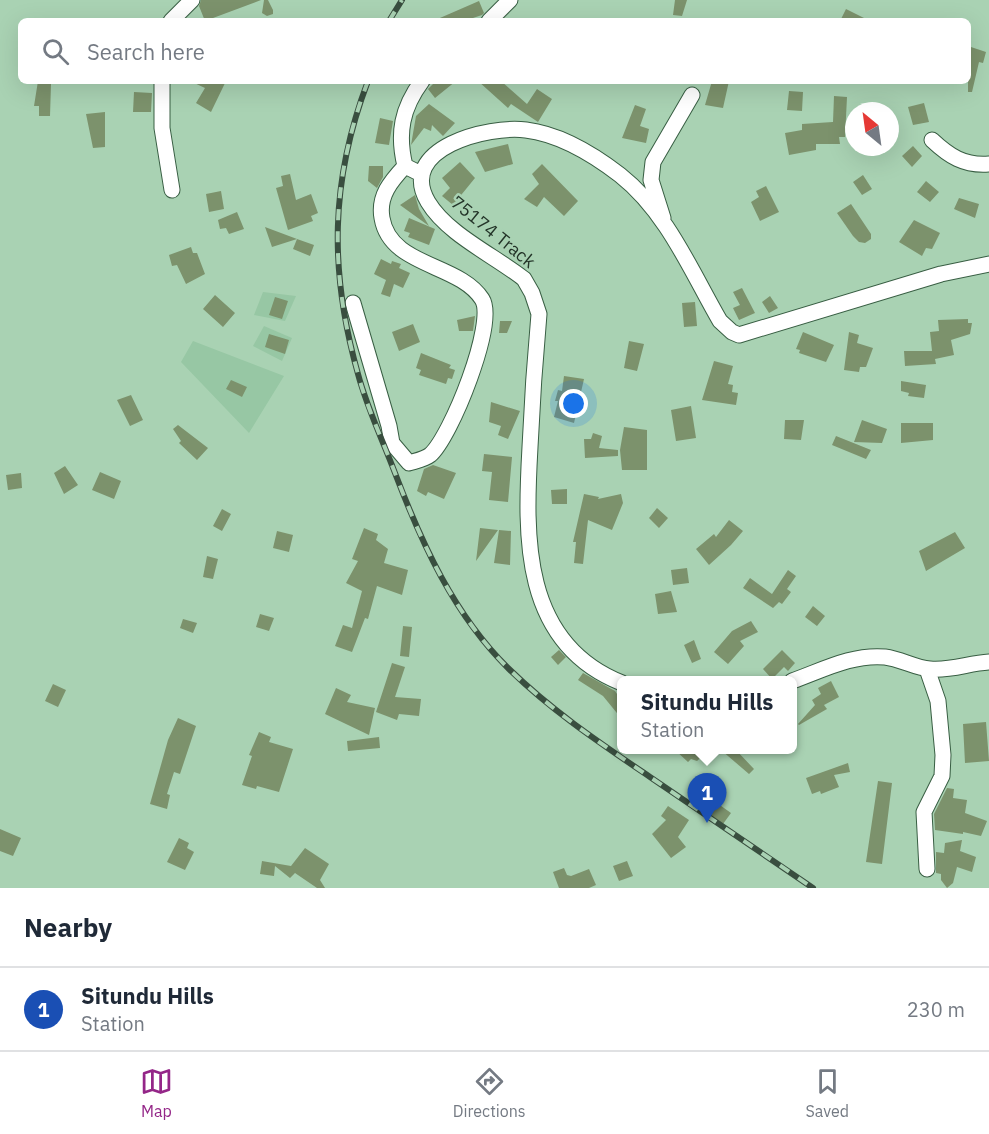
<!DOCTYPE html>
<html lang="en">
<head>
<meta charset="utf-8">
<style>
  :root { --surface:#fff; --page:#f6f6f7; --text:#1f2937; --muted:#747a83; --line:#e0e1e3; --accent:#942688 }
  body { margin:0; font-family:"IBM Plex Sans",sans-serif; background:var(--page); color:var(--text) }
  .compass { position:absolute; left:845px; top:102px; width:54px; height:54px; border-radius:50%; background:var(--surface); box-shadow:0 6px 24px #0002; rotate:331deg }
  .you { position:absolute; left:574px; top:404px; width:21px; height:21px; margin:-15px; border:4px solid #fff; border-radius:50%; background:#1a73e8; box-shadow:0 0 0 9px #1a73e833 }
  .badge { display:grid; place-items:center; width:39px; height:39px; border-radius:50%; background:var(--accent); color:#fff; font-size:20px; font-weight:700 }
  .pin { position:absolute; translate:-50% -50px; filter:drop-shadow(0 2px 3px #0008) }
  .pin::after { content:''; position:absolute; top:32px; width:21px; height:18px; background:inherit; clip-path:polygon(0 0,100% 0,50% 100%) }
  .popup { position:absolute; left:617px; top:676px; width:180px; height:78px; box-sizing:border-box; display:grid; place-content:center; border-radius:9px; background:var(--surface); filter:drop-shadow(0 2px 4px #0005); font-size:20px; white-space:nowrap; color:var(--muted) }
  .popup b { font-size:22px; color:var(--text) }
  .popup::after { content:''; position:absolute; left:50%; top:100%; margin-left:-12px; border:12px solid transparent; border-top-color:var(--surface) }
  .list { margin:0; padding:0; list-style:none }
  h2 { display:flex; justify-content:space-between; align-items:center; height:78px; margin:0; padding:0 24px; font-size:26px }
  h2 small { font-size:20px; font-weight:400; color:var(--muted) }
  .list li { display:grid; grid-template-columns:39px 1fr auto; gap:18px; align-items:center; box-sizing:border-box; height:84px; padding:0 24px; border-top:2px solid var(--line) }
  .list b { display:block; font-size:22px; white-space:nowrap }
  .list p { margin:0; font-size:20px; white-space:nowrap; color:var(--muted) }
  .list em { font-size:20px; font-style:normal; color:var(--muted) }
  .icon { flex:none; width:33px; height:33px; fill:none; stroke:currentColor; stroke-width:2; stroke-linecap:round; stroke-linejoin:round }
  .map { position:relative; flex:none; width:989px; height:888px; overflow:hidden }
  .search { position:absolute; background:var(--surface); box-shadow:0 6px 24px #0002; left:18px; right:18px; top:18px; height:66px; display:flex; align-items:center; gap:15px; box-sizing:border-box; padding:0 21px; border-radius:9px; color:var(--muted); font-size:22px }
  .sheet { height:162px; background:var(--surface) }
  nav { display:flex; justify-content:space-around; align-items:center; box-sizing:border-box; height:84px; border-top:2px solid var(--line); background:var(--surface); font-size:16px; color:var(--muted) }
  nav a { display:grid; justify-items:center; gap:3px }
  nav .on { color:var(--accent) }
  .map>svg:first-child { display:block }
  .built { fill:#97c7a4 }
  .building { fill:#7c926c }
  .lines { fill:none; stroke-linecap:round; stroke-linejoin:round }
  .street-casing { stroke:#385e43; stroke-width:17 }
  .street { stroke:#fff; stroke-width:15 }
  .rail-casing { stroke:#394e3f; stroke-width:6 }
  .rail { stroke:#a9d2b3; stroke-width:4; stroke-dasharray:11; stroke-linecap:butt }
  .labels { text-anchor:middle; stroke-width:5; stroke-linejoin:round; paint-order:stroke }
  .street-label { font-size:18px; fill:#243529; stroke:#a9d2b3 }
</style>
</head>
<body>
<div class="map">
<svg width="989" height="888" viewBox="0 0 989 888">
  <rect width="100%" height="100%" fill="#a9d2b3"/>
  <!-- built -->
  <path class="built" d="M263 292 296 296 285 321 254 315Z
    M264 326 292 338 282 361 253 346Z
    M193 341 284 376 249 433 181 362Z"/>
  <!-- building -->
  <path class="building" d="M201 0H261L205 21 199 6Z
    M264 0H268L273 10V14L267 16 262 13Z
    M675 0H687L682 16 673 15Z
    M479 1 484 13 482 15 464 21H433Z
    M846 9 870 21H840Z
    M968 46 986 52 983 63 979 62 972 92H968Z
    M38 81 51 84 50 116H39V106H34Z
    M190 81H226L211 112 196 103 205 88Z
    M436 81H456L435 98 428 89Z
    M478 81H501L527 104 537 89 552 99 538 122 511 104 508 108Z
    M712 81H729L723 108 705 105Z
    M789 91 803 92 802 111 787 110Z
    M134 92 152 93 151 112H133Z
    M834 96 847 97 845 137H839L840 144H816V150L789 155 785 133 802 130V124L833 122Z
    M924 103 929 122 913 125 908 107Z
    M429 104 455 123 443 136 432 125 431 131 424 128 411 145 416 116Z
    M635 105 646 109 640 126 649 129 646 143 622 138Z
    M105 112V147L93 148 86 114Z
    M380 118 393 121 389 145 375 143Z
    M508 144 513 164 485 172 475 152Z
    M913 146 922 156 912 167 902 156Z
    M460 162 475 178 453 205 442 196 450 188 442 178Z
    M542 164 578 201 564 216 544 197 537 207 524 199 539 184 532 174Z
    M369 166H383V177L377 188 368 181Z
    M290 174 296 200 311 194 318 213 311 216 313 221 288 230 276 188 283 186 281 176Z
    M863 175 872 189 862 195 853 182Z
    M926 181 939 192 930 202 917 192Z
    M766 186 779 212 760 221 751 202 759 197 756 191Z
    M221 191 224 209 209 212 206 194Z
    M415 195 419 209 429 226 400 205Z
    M959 198 979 204 975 218 954 209Z
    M851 204 871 234V239L865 243 859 242 853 236 837 213Z
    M237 212 244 229 229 234 226 228 220 229 218 220Z
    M409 218 435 229 429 245 408 237 410 233 404 231Z
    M914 220 940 233 932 249 926 248 922 256 899 242Z
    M265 227 297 239 272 247Z
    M297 239 314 245 310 256 293 249Z
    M191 247 193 253H197L205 274 186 284 177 265 172 266 169 255Z
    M381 259 391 264 392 261 401 264 399 268 410 273 403 288 394 284 390 297 381 294 386 280 374 274Z
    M742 288 755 313 739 320 733 308 740 305 733 292Z
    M215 295 235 313 223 327 203 309Z
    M770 296 778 308 769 313 762 302Z
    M275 297 288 301 282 319 269 315Z
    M695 302 697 326 684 327 682 303Z
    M475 316 473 331H459L457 320Z
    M968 319V323H972L970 334 951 340 954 355 935 359 936 364 905 366 904 351H932L930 332 939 331 938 320Z
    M500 321H512L507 333H499Z
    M413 324 420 342 399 351 392 332Z
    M803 332 834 345 826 362 799 353 800 350 796 349Z
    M849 332 859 335 857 343 873 348 866 367H860L859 372 844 370Z
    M269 334 289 340 285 354 265 347Z
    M629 341 644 344 637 371 624 368Z
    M421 353 451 365 449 368 455 370 452 379 448 378 446 384 419 375 421 370 416 368Z
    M714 361 733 366 728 384 733 385 732 392 738 393 736 405 702 400Z
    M564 376 584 379 574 423 554 417 558 401H555L558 390 562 391Z
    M231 380 247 387 242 397 226 389Z
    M901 381 926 385 924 398 908 396 909 393 901 391Z
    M131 395 143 420 130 426 117 400Z
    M491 402 520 411 508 439 498 435 501 426 489 422Z
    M691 406 696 438 676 441 671 410Z
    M785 420H804L801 440 784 439Z
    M862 420 887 429 882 443 854 442Z
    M901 423H933V440L901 443Z
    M178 425 208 448 197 460 179 443 181 441 173 429Z
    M624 427 647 430V470H622L620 450Z
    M593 433 602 436 599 448 618 450V456L585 458 584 439H591Z
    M836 436 871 450 866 459 832 445Z
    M484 454 512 457 508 502 489 500 492 472 482 471Z
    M433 465 456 473 444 499 428 492 426 496 417 491 424 469Z
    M65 466 78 485 64 494 54 473Z
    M100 472 121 481 114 499 92 490Z
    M21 473 22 488 8 490 6 475Z
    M567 489V504H552L551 490Z
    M584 494 599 497 598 499 621 494 623 503 612 530 588 520 583 564 574 563 576 542H573Z
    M657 508 668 518 659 528 649 518Z
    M222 509 231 514 222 531 213 526Z
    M729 520 743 531 731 545 709 565 696 549 714 534 716 537Z
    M364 528 378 534 376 540 388 549 384 563 408 570 402 595 377 586 368 619 365 618 352 652 335 646 343 625 352 628 362 591 346 583 358 561 352 559Z
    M480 528 498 530 476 561Z
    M499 530 511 531 510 565 494 563Z
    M277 531 293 535 289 552 273 548Z
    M955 532 965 548 926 571 919 551Z
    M207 556 218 559 213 579 203 577Z
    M687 568 689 583 673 585 671 570Z
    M788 570 796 576 787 589 791 592 782 604 779 602 773 608 743 588 750 578 772 594Z
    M671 591 677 612 658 614 655 594Z
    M813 606 825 616 817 626 805 617Z
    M260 614 274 618 269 631 256 627Z
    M183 619 197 623 193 633 180 628Z
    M751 621 758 632 740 641 744 646 728 664 714 652 732 631Z
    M403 626 412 627 409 657 400 656Z
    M694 640 701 659 692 663 684 645Z
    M559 650 566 657 558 665 551 657Z
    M782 650 795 663 788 671 784 667 772 679 763 669Z
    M392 663 405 667 395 697 421 699 419 716 399 714 397 720 376 712Z
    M583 673 615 691 621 700V718L603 696 578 680Z
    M831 681 839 697 824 705 827 709 799 725 798 724 815 705 812 700 821 694 818 688Z
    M53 684 66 690 58 707 45 701Z
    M336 688 351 695 347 702 375 708 369 735 325 714Z
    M178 718 196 726 180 774 174 772 167 794 170 795 167 809 150 804 168 740Z
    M986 722 989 761 965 763 963 724Z
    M259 732 271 737 269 742 293 749 279 792 257 786 256 789 242 785 252 756 249 755Z
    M379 737 380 748 348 751 347 741Z
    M675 750H709L697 761 691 759 688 762Z
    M721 750H736L754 769 749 774Z
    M848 763 850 772 834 775 839 787 821 794 820 791 812 794 806 778Z
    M878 781 892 783 882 864 866 862Z
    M947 788 954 789 953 798 967 800 965 813 987 821 981 836 963 832V834L935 830 934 814Z
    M710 798 731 813 723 824 702 809Z
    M668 806 689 820 678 837 686 847 671 858 652 834 666 820 661 816Z
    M0 829 21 838 13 856 0 851Z
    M179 838 189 843 187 848 194 852 185 870 167 862Z
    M962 840 960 851 976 857 972 872 957 867 953 883 947 888 941 880V874L936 873V852L944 853 945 843Z
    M305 848 329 864 320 880 325 888H317L295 873 290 878 275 866 274 876 260 874 262 861 291 866Z
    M627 861 633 876 619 881 613 866Z
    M564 868 567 875 571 876 589 869 596 885 589 888H559L553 872Z"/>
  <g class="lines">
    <defs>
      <path id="street" d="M171 21 192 0
        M489 21 510 0
        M162 81V128L172 190
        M932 140C949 156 964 166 989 164
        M405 166C397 133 402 108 422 81
        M663 218 651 180 653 162 692 95
        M353 303 389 426 392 443 409 463C415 461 425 459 430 455 451 437 497 322 482 299 459 263 390 267 382 218 378 196 391 181 405 166L421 174
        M792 681C823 670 852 654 885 657 901 659 915 668 930 669 951 671 969 663 989 662
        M622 683C521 643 525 536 530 447 532 402 535 358 539 314L532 293 524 279C495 256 447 234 428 202 396 148 489 125 526 130 559 134 594 155 620 175 667 212 691 271 720 321L732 332 739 335 941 274 989 264
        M927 869 924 812 942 776 943 755 938 701 927 669"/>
    </defs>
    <!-- street casing -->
    <use href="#street" class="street-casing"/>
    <!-- street -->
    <use href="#street" class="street"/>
    <defs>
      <path id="rail" d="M389 21 402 0
        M368 81C330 181 329 271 358 374 367 408 383 441 395 473 422 544 454 615 509 669 552 711 600 743 650 777 704 814 759 851 813 888"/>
    </defs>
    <!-- rail casing -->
    <use href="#rail" class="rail-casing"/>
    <!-- rail -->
    <use href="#rail" class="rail"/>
  </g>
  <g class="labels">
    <!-- street labels -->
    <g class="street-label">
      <text transform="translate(493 232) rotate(39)" y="6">75174 Track</text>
    </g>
  </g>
</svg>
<svg class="compass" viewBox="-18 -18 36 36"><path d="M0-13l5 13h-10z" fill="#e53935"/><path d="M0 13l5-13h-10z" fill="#747a83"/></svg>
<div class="you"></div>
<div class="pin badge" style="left:707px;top:823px;background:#1a4fb4">1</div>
<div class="popup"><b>Situndu Hills</b>Station</div>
<div class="search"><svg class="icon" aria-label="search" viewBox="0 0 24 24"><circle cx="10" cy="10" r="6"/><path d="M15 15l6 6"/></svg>Search here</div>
</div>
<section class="sheet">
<h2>Nearby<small></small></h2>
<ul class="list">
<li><span class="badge" style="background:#1a4fb4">1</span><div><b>Situndu Hills</b><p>Station</p></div><em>230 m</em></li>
</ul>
</section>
<nav>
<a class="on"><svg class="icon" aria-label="map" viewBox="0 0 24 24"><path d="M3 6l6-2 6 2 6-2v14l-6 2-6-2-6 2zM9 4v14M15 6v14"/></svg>Map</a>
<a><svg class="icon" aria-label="directions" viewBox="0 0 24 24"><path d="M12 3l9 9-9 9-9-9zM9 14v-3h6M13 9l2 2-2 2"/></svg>Directions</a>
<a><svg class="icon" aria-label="saved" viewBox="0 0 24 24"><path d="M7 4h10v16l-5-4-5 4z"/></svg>Saved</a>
</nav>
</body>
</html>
